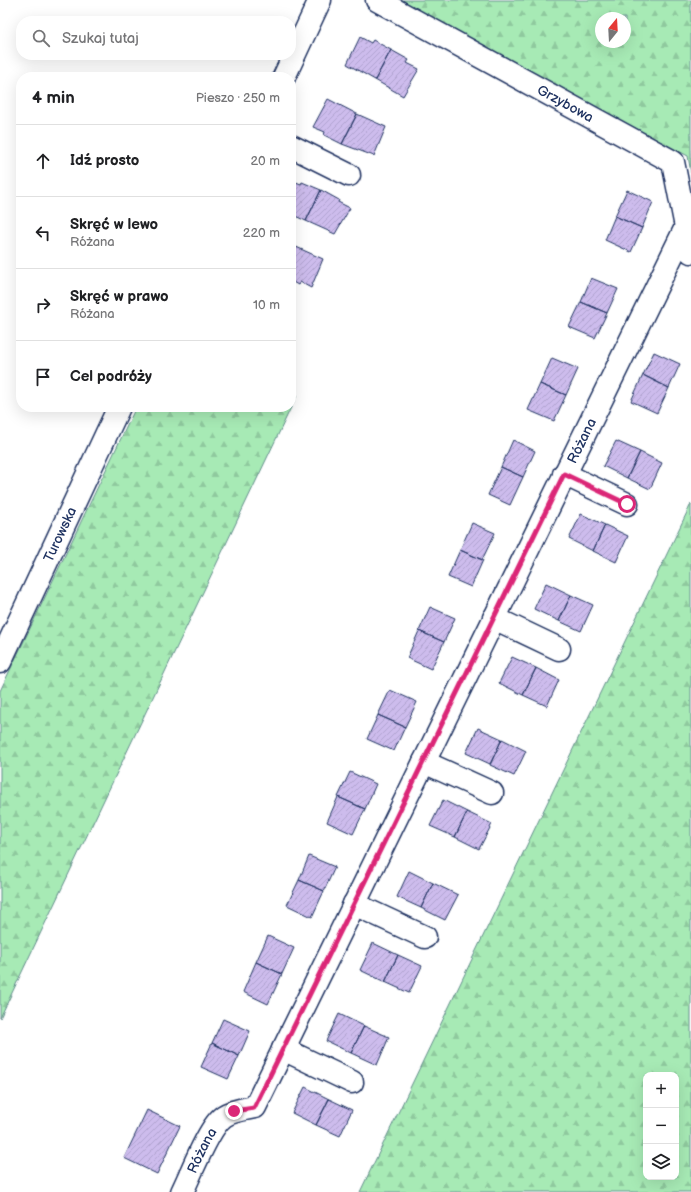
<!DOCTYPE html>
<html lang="pl">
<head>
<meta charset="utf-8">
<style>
  :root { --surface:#fff; --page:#f2f2f2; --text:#202124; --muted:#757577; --line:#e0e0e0 }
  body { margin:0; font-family:"Balsamiq Sans",sans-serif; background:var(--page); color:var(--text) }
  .controls { position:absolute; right:12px; bottom:12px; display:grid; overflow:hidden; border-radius:8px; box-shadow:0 4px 16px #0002 }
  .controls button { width:36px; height:36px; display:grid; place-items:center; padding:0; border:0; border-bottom:1px solid var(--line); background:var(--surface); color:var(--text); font:20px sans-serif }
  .compass { position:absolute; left:595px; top:12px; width:36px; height:36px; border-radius:50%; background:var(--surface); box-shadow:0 4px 16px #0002; rotate:18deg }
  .stop { position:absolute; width:12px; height:12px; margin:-9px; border:3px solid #db2777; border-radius:50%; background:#fff }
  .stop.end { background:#db2777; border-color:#fff; box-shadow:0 1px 4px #0008 }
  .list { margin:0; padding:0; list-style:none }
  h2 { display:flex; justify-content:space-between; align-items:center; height:52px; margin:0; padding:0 16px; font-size:17px }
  h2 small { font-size:13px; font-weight:400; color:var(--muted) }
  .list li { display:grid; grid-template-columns:26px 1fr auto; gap:12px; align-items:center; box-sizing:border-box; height:72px; padding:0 16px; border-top:1px solid var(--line) }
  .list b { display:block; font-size:15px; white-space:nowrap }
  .list p { margin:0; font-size:13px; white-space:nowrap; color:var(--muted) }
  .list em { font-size:13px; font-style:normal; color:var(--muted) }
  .icon { flex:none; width:22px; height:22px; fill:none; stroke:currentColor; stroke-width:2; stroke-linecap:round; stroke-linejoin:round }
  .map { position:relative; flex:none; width:691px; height:1192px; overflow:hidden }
  .search { position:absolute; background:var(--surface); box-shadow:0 4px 16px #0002; left:16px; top:16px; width:280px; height:44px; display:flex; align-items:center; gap:10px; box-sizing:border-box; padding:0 14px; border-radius:16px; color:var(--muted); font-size:15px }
  .panel { position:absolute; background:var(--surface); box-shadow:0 4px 16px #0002; left:16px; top:72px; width:280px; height:340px; border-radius:16px }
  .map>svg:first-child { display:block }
  .forest { fill:url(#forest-firs); stroke:#618c8a; fill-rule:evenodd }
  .building { fill:url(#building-hatch); stroke:#1b2f5e }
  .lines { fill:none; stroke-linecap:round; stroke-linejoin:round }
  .minor-casing { stroke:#1b2f5e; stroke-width:25 }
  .minor { stroke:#fff; stroke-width:22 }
  .route { stroke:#db2777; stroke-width:5 }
  .labels { text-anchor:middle; stroke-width:3; stroke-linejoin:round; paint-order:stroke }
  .street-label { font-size:14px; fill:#1b2f5e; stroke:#fff }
</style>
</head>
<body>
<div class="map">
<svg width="691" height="1192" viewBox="0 0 691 1192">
  <defs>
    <pattern id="forest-firs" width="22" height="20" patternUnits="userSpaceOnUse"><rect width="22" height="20" fill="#a7eab5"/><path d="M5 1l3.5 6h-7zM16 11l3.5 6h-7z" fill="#8fc99e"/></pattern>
    <pattern id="building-hatch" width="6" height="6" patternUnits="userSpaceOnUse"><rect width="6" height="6" fill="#cdbced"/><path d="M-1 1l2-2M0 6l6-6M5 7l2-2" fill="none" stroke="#afa2ce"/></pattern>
  </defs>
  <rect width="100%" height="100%" fill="#fff"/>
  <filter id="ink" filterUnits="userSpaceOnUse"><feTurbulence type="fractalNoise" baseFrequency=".025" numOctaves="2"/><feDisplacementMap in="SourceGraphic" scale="8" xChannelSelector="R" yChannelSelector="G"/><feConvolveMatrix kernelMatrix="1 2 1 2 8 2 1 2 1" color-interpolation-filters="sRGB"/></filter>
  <g filter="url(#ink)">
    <!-- forest -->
    <path class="forest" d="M394 0H691V173L688 156ZM601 18H625V42H601Z
      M291 392 297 395 0 1018V691L136 407H291Z
      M691 504V1192H360ZM646 1075H676V1177H646Z"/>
    <!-- building -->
    <path class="building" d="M360 37 371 43 373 40 391 50 375 80 347 64Z
      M391 50 409 60 407 63 419 69 403 96 375 80Z
      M328 99 357 114 342 144 324 135 325 132 313 127Z
      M357 114 386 127 374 156 342 144Z
      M291 180 301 184 302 182 321 190 306 221 291 214Z
      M321 190 339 200 338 202 350 208 335 234 306 221Z
      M627 190 653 202 642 228 615 216Z
      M615 216 642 228 631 252 605 240Z
      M294 246 323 259 311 288 300 282 298 285 291 281V252Z
      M591 278 618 289 607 313 581 302Z
      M581 302 607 313 595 338 569 327Z
      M654 352 680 364 669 388 643 375Z
      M552 358 578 369 566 395 540 384Z
      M643 375 669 388 657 413 631 401Z
      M540 384 566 395 554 421 528 410Z
      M513 440 535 451 523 477 501 467Z
      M616 441 640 452 627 478 603 466Z
      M640 452 662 463 650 489 627 478Z
      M501 467 523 477 510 505 488 495Z
      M581 514 605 525 593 551 569 539Z
      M472 523 495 533 482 560 460 550Z
      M605 525 628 536 616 562 593 551Z
      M460 550 483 560 471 587 448 577Z
      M546 583 571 595 559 621 534 609Z
      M571 595 593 605 581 631 559 621Z
      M430 607 455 618 444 642 419 631Z
      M419 631 444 642 431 669 407 658Z
      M512 657 536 668 523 695 499 683Z
      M536 668 559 680 547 706 523 695Z
      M390 690 417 702 405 727 378 715Z
      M378 715 405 727 394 751 367 739Z
      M478 728 502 739 490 764 466 753Z
      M502 739 526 751 514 776 490 765Z
      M350 772 376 784 365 809 338 797Z
      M338 797 365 809 353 834 327 822Z
      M443 800 467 812 455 837 430 826Z
      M467 812 492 824 479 849 455 837Z
      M309 856 335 867 324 891 299 880Z
      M409 871 433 883 421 908 397 897Z
      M299 880 324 891 312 917 287 905Z
      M433 883 458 895 445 920 421 908Z
      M268 936 294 948 282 974 256 962Z
      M373 943 398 955 385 982 360 970Z
      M398 955 422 966 409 993 385 982Z
      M256 962 282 974 268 1004 243 992Z
      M339 1014 364 1026 351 1053 326 1041Z
      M223 1019 250 1031 239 1056 212 1043Z
      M364 1026 389 1037 377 1065 351 1053Z
      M212 1043 239 1056 228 1079 201 1067Z
      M305 1087 329 1099 316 1125 292 1113Z
      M329 1099 352 1110 340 1136 316 1125Z
      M147 1110 180 1126 157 1174 124 1158Z"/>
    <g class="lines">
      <defs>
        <g id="minor">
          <path id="s1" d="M377 0 673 162 691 252"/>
          <path d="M284 77 320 0"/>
          <path d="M291 146 349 175"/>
          <path d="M564 474 627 504"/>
          <path d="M494 618 559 649"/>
          <path id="s2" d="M0 662 119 407"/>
          <path d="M424 762 492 793"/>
          <path d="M354 904 425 937"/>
          <path d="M283 1049 352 1082"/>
          <path id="s3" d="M182 1192C191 1174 209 1126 224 1116 233 1110 245 1109 255 1107L686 227"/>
        </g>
      </defs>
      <!-- minor casing -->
      <use href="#minor" class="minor-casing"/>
      <!-- minor -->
      <use href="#minor" class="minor"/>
    </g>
  </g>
  <g class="lines" filter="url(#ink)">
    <!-- route -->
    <path class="route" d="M234 1111 254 1108 564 474 627 504"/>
  </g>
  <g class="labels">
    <!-- street labels -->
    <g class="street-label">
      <text dy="5" stroke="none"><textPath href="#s1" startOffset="215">Grzybowa</textPath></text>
      <text dy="5" stroke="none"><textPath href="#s3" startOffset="862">Różana</textPath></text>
      <text dy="5" stroke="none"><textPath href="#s2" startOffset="141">Turowska</textPath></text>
      <text dy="5" stroke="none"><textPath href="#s3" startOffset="46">Różana</textPath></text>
    </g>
  </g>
</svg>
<div class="controls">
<button>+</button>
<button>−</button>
<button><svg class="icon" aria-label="layers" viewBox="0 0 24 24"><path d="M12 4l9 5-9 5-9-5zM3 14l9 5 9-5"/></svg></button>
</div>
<svg class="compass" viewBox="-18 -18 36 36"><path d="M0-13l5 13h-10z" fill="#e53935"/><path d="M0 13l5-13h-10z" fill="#757577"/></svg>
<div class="stop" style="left:627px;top:504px"></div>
<div class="stop end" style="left:234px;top:1111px"></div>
<div class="search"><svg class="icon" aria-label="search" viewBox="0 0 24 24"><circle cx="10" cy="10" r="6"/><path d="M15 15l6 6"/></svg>Szukaj tutaj</div>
<section class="panel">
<h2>4 min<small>Pieszo · 250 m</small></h2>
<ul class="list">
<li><svg class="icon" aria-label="ahead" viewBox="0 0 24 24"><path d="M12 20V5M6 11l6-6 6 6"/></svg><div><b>Idź prosto</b></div><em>20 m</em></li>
<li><svg class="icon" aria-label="left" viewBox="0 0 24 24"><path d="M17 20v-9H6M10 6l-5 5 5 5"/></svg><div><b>Skręć w lewo</b><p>Różana</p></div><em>220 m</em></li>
<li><svg class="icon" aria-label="right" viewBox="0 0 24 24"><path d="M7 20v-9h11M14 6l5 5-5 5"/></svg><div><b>Skręć w prawo</b><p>Różana</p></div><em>10 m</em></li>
<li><svg class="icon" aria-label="arrive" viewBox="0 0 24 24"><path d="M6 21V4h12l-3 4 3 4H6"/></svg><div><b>Cel podróży</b></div></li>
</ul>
</section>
</div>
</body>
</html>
